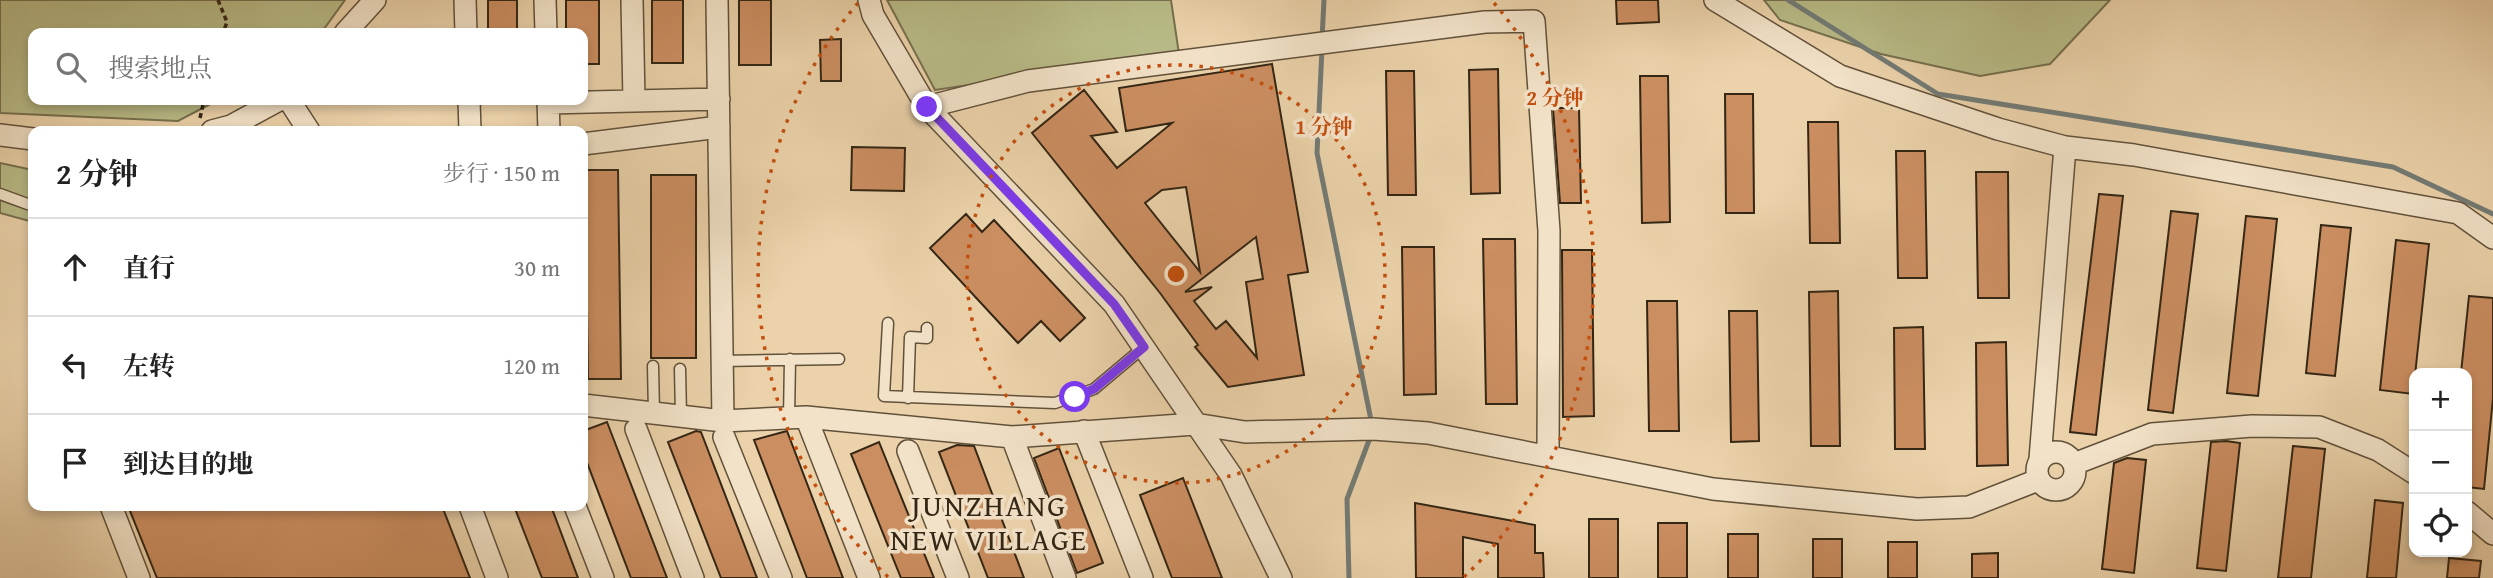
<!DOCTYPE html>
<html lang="zh">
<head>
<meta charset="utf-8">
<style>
  :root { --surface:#fff; --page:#f2f2f2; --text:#222; --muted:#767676; --line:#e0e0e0 }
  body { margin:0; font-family:"Gentium Book Plus","Noto Serif SC",serif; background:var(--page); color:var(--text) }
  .controls { position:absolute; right:21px; bottom:21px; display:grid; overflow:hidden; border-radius:14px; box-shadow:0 4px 10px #0003 }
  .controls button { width:63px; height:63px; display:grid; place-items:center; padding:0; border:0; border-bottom:2px solid var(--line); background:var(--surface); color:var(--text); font:35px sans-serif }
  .stop { position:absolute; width:21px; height:21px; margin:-16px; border:5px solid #7c3aed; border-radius:50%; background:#fff }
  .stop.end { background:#7c3aed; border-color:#fff; box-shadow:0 2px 7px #0008 }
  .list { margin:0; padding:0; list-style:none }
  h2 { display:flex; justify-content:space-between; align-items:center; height:91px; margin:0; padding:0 28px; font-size:30px }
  h2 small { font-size:23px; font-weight:400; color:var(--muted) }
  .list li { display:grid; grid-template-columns:46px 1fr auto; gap:21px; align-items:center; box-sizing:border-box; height:98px; padding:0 28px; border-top:2px solid var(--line) }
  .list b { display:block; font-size:26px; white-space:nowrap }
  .list em { font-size:23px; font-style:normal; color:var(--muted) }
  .icon { flex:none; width:38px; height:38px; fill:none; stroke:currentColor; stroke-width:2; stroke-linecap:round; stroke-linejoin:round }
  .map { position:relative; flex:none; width:2493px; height:578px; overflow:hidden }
  .search { position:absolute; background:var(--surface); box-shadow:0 4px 10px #0003; left:28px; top:28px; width:560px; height:77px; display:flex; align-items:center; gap:18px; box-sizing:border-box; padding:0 24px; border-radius:14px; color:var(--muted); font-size:26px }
  .panel { position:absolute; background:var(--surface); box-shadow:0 4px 10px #0003; left:28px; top:126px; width:560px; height:385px; border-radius:14px }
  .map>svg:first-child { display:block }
  .green { fill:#b8bb87; stroke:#76704e; stroke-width:2 }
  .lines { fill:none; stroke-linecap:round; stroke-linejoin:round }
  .stream { stroke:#737b75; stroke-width:5 }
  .building { fill:#cb8e61; stroke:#332614; stroke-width:2; fill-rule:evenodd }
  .service-casing { stroke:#61513a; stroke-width:13 }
  .minor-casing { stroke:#61513a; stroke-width:24 }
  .path { stroke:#332614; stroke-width:3.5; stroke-dasharray:5 3.5; stroke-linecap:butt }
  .service { stroke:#f2e2c8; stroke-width:10 }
  .minor { stroke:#f2e2c8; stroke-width:21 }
  .route { stroke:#7c3aed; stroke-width:9 }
  .ring { fill:none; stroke:#c44f0e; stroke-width:3.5; stroke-dasharray:3.5 7 }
  .labels { text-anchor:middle; stroke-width:7; stroke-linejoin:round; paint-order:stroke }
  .quarter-label { font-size:30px; letter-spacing:2px; fill:#332614; stroke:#f2e2c8 }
  .centre { fill:#c44f0e; stroke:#f2e2c8; stroke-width:3.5 }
  .ring-label { font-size:21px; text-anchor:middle; font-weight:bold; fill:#c44f0e; stroke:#f2e2c8; stroke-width:7; stroke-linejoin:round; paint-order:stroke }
</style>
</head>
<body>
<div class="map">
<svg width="2493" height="578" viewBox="0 0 2493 578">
  <rect width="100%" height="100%" fill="#ebd2aa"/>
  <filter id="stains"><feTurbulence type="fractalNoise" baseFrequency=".00286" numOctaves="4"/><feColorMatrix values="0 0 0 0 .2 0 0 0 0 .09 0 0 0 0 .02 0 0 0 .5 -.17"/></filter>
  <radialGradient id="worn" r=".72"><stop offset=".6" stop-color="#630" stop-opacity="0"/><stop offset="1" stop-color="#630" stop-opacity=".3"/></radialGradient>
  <!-- green -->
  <path class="green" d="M0 0H345L321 33H33V100H218L178 121 0 113Z
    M887 0H1171L1179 54 935 90Z
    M1764 0H2110L2050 64 1980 76 1881 54 1780 20Z
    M0 163 33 170V222L0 213Z"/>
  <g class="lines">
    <!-- stream -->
    <path class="stream" d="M1788 0 1938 94 2393 167 2493 214
      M1322 39 1324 0
      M1322 49 1317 153 1372 425
      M1349 578 1347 499 1371 435"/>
  </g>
  <!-- building -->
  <path class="building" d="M488 0H517V33H488Z
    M566 0H599V64H583V33H566Z
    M652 0H683V63H652Z
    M739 0H771V65H739Z
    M1616 0H1658L1659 22 1617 24Z
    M841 39V81H821L820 40Z
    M1272 64 1308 272 1288 275 1304 375 1228 387 1195 347 1198 345 1160 293 1032 133 1084 90 1117 132 1091 136 1117 168 1172 123 1126 131 1119 88ZM1186 187 1200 272 1145 203 1162 190ZM1256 237 1263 279 1246 282 1257 358 1226 321 1216 329 1194 301 1212 287 1185 292Z
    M1498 69 1500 193 1471 194 1469 70Z
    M1386 71H1414L1416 195H1388Z
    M1640 76H1668L1670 222 1642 223Z
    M1725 94H1753L1754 213H1726Z
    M1553 108H1579L1581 203H1560Z
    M1808 122H1838L1840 243H1810Z
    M852 147 905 148 904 191 851 190Z
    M1896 151H1925L1927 278H1898Z
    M585 170H618L621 379H588Z
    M1976 172H2008L2009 298H1978Z
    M651 175H696V358H651Z
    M2099 194 2123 196 2096 435 2070 432Z
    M2171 211 2198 214 2173 413 2148 410Z
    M966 214 982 232 994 220 1085 318 1060 341 1041 321 1018 343 930 248Z
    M2246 216 2277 219 2258 396 2227 393Z
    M2321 225 2351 228 2335 376 2306 373Z
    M1483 239H1515L1517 404H1486Z
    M2396 240 2429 244 2413 394 2380 390Z
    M1402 247H1434L1436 394 1404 395Z
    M1562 250H1592L1594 416 1563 417Z
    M1838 291 1840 446H1811L1809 292Z
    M2469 296 2493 298V398L2484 489 2467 487V373H2461Z
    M1647 301H1677L1679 431H1649Z
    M1729 311H1757L1759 441 1731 442Z
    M1923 327 1925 449H1895L1894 328Z
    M2006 342 2008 465 1977 466 1976 343Z
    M607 422 667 578H631L583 452V431Z
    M696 431 701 432 757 578H721L668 442Z
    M787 431 843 578H807L754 440Z
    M2226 441 2240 443 2226 571 2197 568 2211 442Z
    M879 442 934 578H901L851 454Z
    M957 445 974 446 1024 578H988L939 452Z
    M2293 446 2325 449 2311 578H2278Z
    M1059 448 1103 563 1077 573 1034 458Z
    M2127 458 2146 460 2134 573 2102 569 2114 463Z
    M1183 478 1222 578H1172L1140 495Z
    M2375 500 2403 503 2396 578H2367Z
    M1415 503 1535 525V553H1543L1544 578H1498V544L1463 537V578H1416Z
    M128 506H442L470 578H157Z
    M514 506H551L578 578H542Z
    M1589 519H1618V578H1589Z
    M1658 523H1687V578H1658Z
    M1728 534H1758V578H1728Z
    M1813 539H1842V578H1813Z
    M1888 542H1917V578H1888Z
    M1998 553V578H1972V554Z
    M2449 558 2481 561 2479 578H2447Z"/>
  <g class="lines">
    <defs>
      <path id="service" d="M0 194 33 206
        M888 323 884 396 1055 403 1094 389 1144 347
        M722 361 839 359
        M653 366 654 413
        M680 369 681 416
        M908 398 910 337 927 338V328
        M789 418 790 359"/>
      <path id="minor" d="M465 0 466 33
        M545 0 546 33
        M632 0 634 101
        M717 0 723 421
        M869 0 873 15 927 107 1114 304 1231 475 1281 578
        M1715 0 1840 76 1998 129 2065 147 2134 155 2458 213 2493 238
        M345 33 375 0
        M289 100 309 131
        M469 100 470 131
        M548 100 549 131
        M548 103 719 99
        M927 107 1028 81 1485 22 1534 21 1549 231 1548 454
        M212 131 231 126 279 100
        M0 135 33 139
        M583 144 719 127
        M583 405 723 421 806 417 1012 437 1195 424 1245 432 1373 429 1428 433 1713 489 1917 509 1969 507 2038 480
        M806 417 869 578
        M636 429 693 578
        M1084 431 1142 578
        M724 437 781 578
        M1012 437 1065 578
        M908 451 958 578
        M2037 471a19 19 0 1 1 38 0a19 19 0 1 1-38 0Z
        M2040 459 2065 147
        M2074 464 2152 434 2252 426 2319 427 2378 450 2414 473
        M111 506 139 578
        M470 506 497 578
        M575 506 603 578
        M2467 512 2493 534"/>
    </defs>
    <!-- service casing -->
    <use href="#service" class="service-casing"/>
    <!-- minor casing -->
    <use href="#minor" class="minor-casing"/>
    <!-- path -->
    <path class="path" d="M218 0 227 22 223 33
      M200 118 204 100"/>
    <!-- service -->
    <use href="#service" class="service"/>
    <!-- minor -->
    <use href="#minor" class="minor"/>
  </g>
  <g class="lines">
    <!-- route -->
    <path class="route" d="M927 107 1114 304 1144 347 1094 389 1075 397"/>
  </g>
  <!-- distance rings -->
  <g class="ring">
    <circle cx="1176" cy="274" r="209"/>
    <path d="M888 577A418 418 0 0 1 858 3M1494 3A418 418 0 0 1 1464 577"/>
  </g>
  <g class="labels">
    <!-- quarter labels -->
    <g class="quarter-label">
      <text x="989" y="516">JUNZHANG<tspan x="989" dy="34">NEW VILLAGE</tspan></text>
    </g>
  </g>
  <circle cx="1176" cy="274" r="10" class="centre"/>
  <g class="ring-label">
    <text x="1555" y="105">2 分钟</text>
    <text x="1324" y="134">1 分钟</text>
  </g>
  <rect width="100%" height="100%" filter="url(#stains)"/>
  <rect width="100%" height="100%" fill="url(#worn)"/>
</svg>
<div class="controls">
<button>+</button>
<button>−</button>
<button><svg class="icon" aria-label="locate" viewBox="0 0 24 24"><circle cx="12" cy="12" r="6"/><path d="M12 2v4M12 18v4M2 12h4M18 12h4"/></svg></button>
</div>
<div class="stop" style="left:1075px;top:397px"></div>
<div class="stop end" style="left:927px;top:107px"></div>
<div class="search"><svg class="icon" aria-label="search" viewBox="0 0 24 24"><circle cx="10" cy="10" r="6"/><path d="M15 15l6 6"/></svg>搜索地点</div>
<section class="panel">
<h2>2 分钟<small>步行 · 150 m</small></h2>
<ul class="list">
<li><svg class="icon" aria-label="ahead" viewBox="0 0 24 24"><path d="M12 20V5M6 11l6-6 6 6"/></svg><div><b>直行</b></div><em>30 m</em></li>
<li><svg class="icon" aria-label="left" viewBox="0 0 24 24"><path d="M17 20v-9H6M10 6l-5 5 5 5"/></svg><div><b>左转</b></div><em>120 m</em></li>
<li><svg class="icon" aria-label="arrive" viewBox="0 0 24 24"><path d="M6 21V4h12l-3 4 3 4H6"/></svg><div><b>到达目的地</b></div></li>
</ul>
</section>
</div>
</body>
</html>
